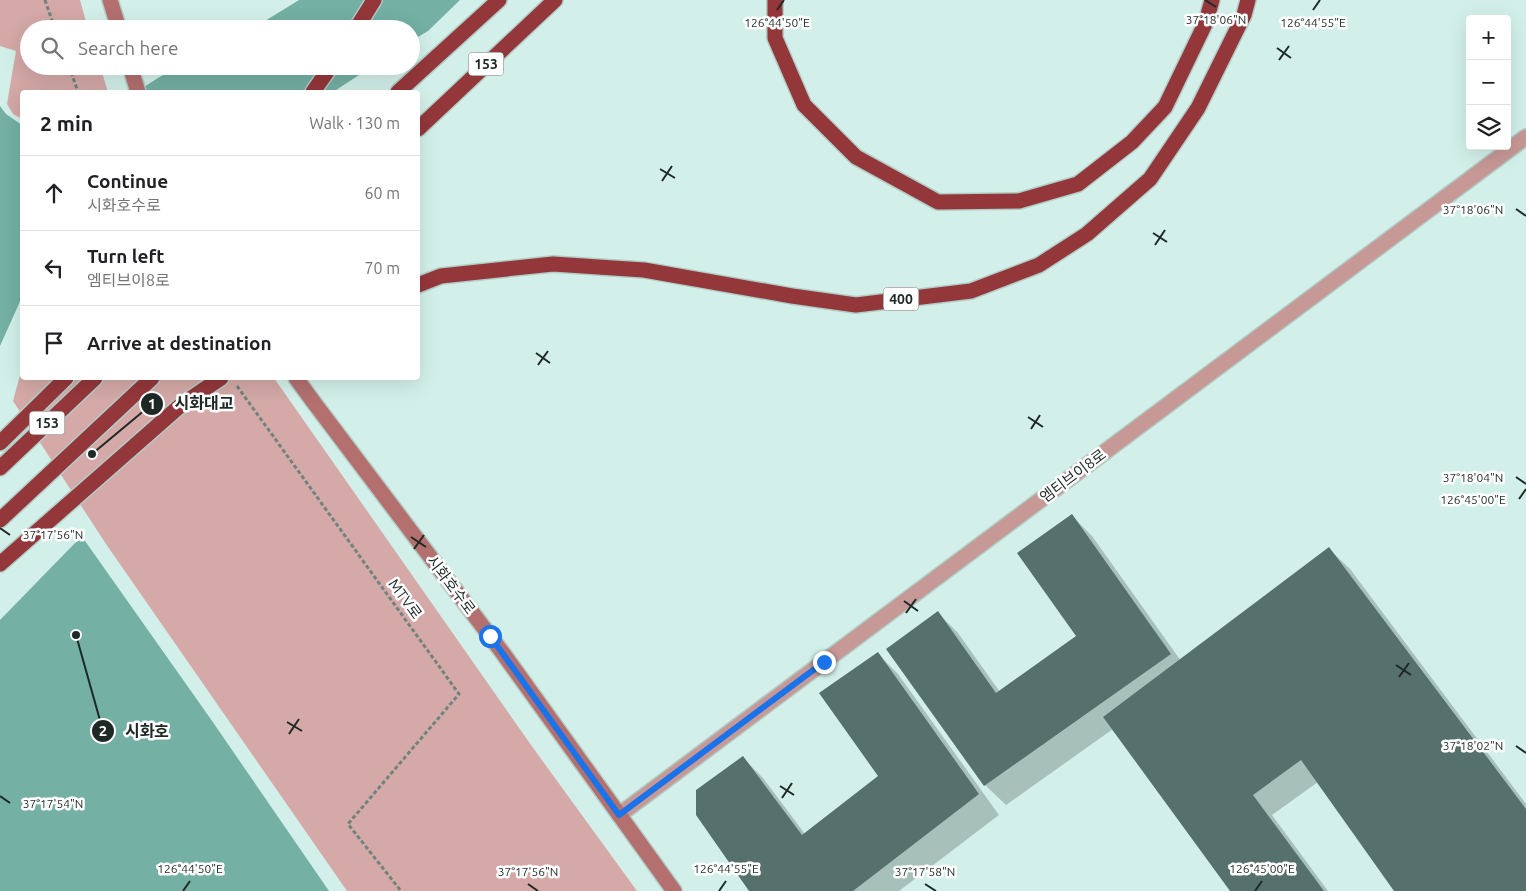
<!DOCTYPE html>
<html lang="en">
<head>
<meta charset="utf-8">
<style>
  :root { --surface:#fff; --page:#f6f6f6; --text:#202124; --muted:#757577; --line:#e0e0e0 }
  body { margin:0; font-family:Ubuntu,"Noto Sans KR",sans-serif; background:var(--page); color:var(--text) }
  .controls { position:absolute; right:15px; top:15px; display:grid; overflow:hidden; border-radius:5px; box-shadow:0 5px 20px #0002 }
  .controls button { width:45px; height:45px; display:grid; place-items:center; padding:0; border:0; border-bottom:1px solid var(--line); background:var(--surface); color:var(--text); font:25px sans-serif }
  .stop { position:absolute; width:15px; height:15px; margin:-11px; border:4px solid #1a73e8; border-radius:50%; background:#fff }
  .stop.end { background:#1a73e8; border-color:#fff; box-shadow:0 1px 5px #0008 }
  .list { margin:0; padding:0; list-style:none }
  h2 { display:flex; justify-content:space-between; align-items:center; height:65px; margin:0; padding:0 20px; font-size:21px }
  h2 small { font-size:16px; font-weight:400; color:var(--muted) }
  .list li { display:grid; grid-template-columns:32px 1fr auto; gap:15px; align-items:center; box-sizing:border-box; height:75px; padding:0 20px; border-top:1px solid var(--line) }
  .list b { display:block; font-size:19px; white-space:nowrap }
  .list p { margin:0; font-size:16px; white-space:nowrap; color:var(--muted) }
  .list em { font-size:16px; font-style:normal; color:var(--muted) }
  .icon { flex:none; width:28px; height:28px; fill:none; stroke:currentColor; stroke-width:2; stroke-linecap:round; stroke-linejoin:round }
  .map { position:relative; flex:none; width:1526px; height:891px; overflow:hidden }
  .search { position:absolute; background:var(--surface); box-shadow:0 5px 20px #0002; left:20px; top:20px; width:400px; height:55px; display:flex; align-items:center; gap:12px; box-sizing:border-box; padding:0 18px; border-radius:28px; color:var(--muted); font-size:19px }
  .panel { position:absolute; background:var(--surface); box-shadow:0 5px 20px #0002; left:20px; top:90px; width:400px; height:290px; border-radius:5px }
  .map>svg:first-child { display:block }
  .green { fill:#d4a9a7 }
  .water { fill:#74b0a4 }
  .pier { fill:#d2f0e9 }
  .shadow { fill:#0003 }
  .building { fill:#56716b }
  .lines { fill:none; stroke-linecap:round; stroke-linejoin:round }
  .street-casing { stroke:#b2ccc6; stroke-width:18 }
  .secondary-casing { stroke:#b2ccc6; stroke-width:18 }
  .highway-casing { stroke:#b2ccc6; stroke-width:18 }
  .path { stroke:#70837e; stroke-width:3; stroke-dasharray:4 2.5; stroke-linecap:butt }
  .street { stroke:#c69896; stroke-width:15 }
  .secondary { stroke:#b3706f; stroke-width:15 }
  .highway { stroke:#94373b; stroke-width:15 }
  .route { stroke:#1a73e8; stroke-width:6 }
  .ticks { fill:none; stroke:#1e2926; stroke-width:2 }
  .labels { text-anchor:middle; stroke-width:5; stroke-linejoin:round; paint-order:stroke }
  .shield { fill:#fff; stroke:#626967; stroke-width:1 }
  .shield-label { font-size:14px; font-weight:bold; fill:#1e2926 }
  .street-label { font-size:15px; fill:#1e2926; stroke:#fff }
  .ticks-label { font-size:12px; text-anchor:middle; fill:#1e2926; stroke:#fff; stroke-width:5; stroke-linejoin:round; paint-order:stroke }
  .leader { fill:none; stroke:#1e2926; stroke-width:2 }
  .callout-dot { fill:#1e2926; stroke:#fff; stroke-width:2 }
  .mark-label { font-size:15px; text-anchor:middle; font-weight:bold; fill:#fff }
  .callout-label { font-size:16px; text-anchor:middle; font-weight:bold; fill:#1e2926; stroke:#fff; stroke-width:5; stroke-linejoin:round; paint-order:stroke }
</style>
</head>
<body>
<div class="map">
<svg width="1526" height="891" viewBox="0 0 1526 891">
  <rect width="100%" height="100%" fill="#d2f0e9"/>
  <!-- green -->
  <path class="green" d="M0 0H80L88 29H29V66H100L108 92H22V119L13 114 7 104 16 51 0 46Z
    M22 368V378H274L531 745 637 891H347L106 544 13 401Z"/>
  <!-- water -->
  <path class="water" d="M299 0H460L428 31 411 41V29H252Z
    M177 66H373L333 92H136Z
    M0 106 6 114 22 125V297L0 346Z
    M0 400 2 410 42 480 210 718 329 891H0Z"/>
  <!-- pier -->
  <path class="pier" d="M0 397 2 399 4 409 11 426 24 447 84 536 75 543 0 620Z"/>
  <!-- shadow -->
  <path class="shadow" d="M1072 516 1092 536 1181 661 1329 549 1350 569 1526 804V891H1395L1318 782 1272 815 1328 891H1232L1113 729 1006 805 985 785 938 613 958 633 1000 692 1078 636Z
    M878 654 898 674 999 815 899 891H750L743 758 763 778 805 834 880 776Z"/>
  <!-- building -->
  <path class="building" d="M1072 514 1171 654 984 786 886 649 938 611 996 693 1076 636 1017 553Z
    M1329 547 1526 809V891H1394L1301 760 1253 795 1324 891H1230L1103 717Z
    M878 652 979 794 853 891H749L696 815V790L743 756 802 835 878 776 819 693Z"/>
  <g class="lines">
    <defs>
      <path id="street" d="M619 815 1526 137"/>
      <path id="secondary" d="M110 0 119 29
        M130 66 138 92
        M296 378 312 400 502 652 674 891"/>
      <path id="highway" d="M775 0V38L804 105 856 157 938 202 1019 201 1078 184 1132 142 1165 107 1206 22 1212 0
        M356 29 374 0
        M313 92 331 66
        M398 92 499 0
        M418 129 555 0
        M418 285 441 276 553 264 644 270 792 296 856 305 971 291 1039 265 1087 234 1150 179 1198 108 1244 15 1248 0
        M0 443 66 378
        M0 468 95 378
        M0 520 152 378
        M0 564 181 405 221 378"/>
    </defs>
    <!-- street casing -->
    <use href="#street" class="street-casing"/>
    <!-- secondary casing -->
    <use href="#secondary" class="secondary-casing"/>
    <!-- highway casing -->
    <use href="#highway" class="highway-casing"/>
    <!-- path -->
    <path class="path" d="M45 0 55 29
      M69 66 78 92
      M237 386 459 694 348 824 401 891"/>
    <!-- street -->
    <use href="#street" class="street"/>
    <!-- secondary -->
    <use href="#secondary" class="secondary"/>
    <!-- highway -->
    <use href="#highway" class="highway"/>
  </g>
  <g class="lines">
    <!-- route -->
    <path class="route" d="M490 636 619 815 824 662"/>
  </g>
  <!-- ticks -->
  <path class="ticks" d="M1205 0 1216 7M777 10 784 0M1313 10 1320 0M1277 48 1291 58M1279 60 1289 46M660 169 675 178M662 181 672 166M1516 209 1526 216M1153 233 1167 242M1155 245 1165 230M536 353 550 363M538 365 548 351M1028 417 1043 427M1031 429 1040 415M1516 477 1526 484M1519 499 1526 489M0 528 10 535M411 537 426 547M414 549 424 535M904 601 918 611M906 613 916 599M1396 665 1411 675M1399 677 1409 663M287 722 302 731M289 734 299 719M1516 746 1526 753M780 786 794 795M0 796 10 803M782 798 792 783M528 884 538 891M925 884 936 891M183 891 190 881M719 891 726 881M1255 891 1262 881"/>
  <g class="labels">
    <!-- shield labels -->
    <g class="shield">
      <rect x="468.5" y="52.5" width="35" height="23" rx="4"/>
      <rect x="883.5" y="287.5" width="35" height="23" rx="4"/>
      <rect x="29.5" y="411.5" width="35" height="23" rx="4"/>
    </g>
    <g class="shield-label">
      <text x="486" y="69">153</text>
      <text x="901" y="304">400</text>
      <text x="47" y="428">153</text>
    </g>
    <!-- street labels -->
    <g class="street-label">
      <text transform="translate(1073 476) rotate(-37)" y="5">엠티브이8로</text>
      <text transform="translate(451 585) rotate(53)" y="5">시화호수로</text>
      <text transform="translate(405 599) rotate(54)" y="5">MTV로</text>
    </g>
  </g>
  <g class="ticks-label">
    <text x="1216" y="24">37°18'06"N</text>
    <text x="777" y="27">126°44'50"E</text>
    <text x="1313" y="27">126°44'55"E</text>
    <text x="1473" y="214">37°18'06"N</text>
    <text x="1473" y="482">37°18'04"N</text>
    <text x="1473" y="504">126°45'00"E</text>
    <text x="53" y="539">37°17'56"N</text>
    <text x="1473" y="750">37°18'02"N</text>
    <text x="53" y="808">37°17'54"N</text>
    <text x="190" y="873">126°44'50"E</text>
    <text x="726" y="873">126°44'55"E</text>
    <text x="1262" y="873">126°45'00"E</text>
    <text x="528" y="876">37°17'56"N</text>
    <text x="925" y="876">37°17'58"N</text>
  </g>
  <!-- callouts -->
  <path class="leader" d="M92 454L152 404M76 635L103 731"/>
  <g class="callout-dot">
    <circle cx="92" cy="454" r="5"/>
    <circle cx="76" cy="635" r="5"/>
    <circle cx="152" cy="404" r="12"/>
    <circle cx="103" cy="731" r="12"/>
  </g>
  <g class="mark-label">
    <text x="152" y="409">1</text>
    <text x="103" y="736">2</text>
  </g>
  <g class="callout-label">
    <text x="204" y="409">시화대교</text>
    <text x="147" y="737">시화호</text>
  </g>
</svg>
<div class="controls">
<button>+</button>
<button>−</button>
<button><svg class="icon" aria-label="layers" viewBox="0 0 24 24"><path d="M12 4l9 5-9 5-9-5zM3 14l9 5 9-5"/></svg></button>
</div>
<div class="stop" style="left:490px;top:636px"></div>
<div class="stop end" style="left:824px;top:662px"></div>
<div class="search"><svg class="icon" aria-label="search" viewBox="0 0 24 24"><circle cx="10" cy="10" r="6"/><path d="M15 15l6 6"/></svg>Search here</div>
<section class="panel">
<h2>2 min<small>Walk · 130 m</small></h2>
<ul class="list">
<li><svg class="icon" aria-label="ahead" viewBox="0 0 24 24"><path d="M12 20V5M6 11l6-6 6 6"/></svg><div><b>Continue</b><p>시화호수로</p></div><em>60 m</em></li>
<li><svg class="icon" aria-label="left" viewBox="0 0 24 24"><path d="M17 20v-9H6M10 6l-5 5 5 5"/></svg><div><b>Turn left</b><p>엠티브이8로</p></div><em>70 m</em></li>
<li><svg class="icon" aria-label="arrive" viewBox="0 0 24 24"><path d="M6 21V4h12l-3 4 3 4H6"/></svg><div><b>Arrive at destination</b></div></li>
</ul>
</section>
</div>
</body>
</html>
